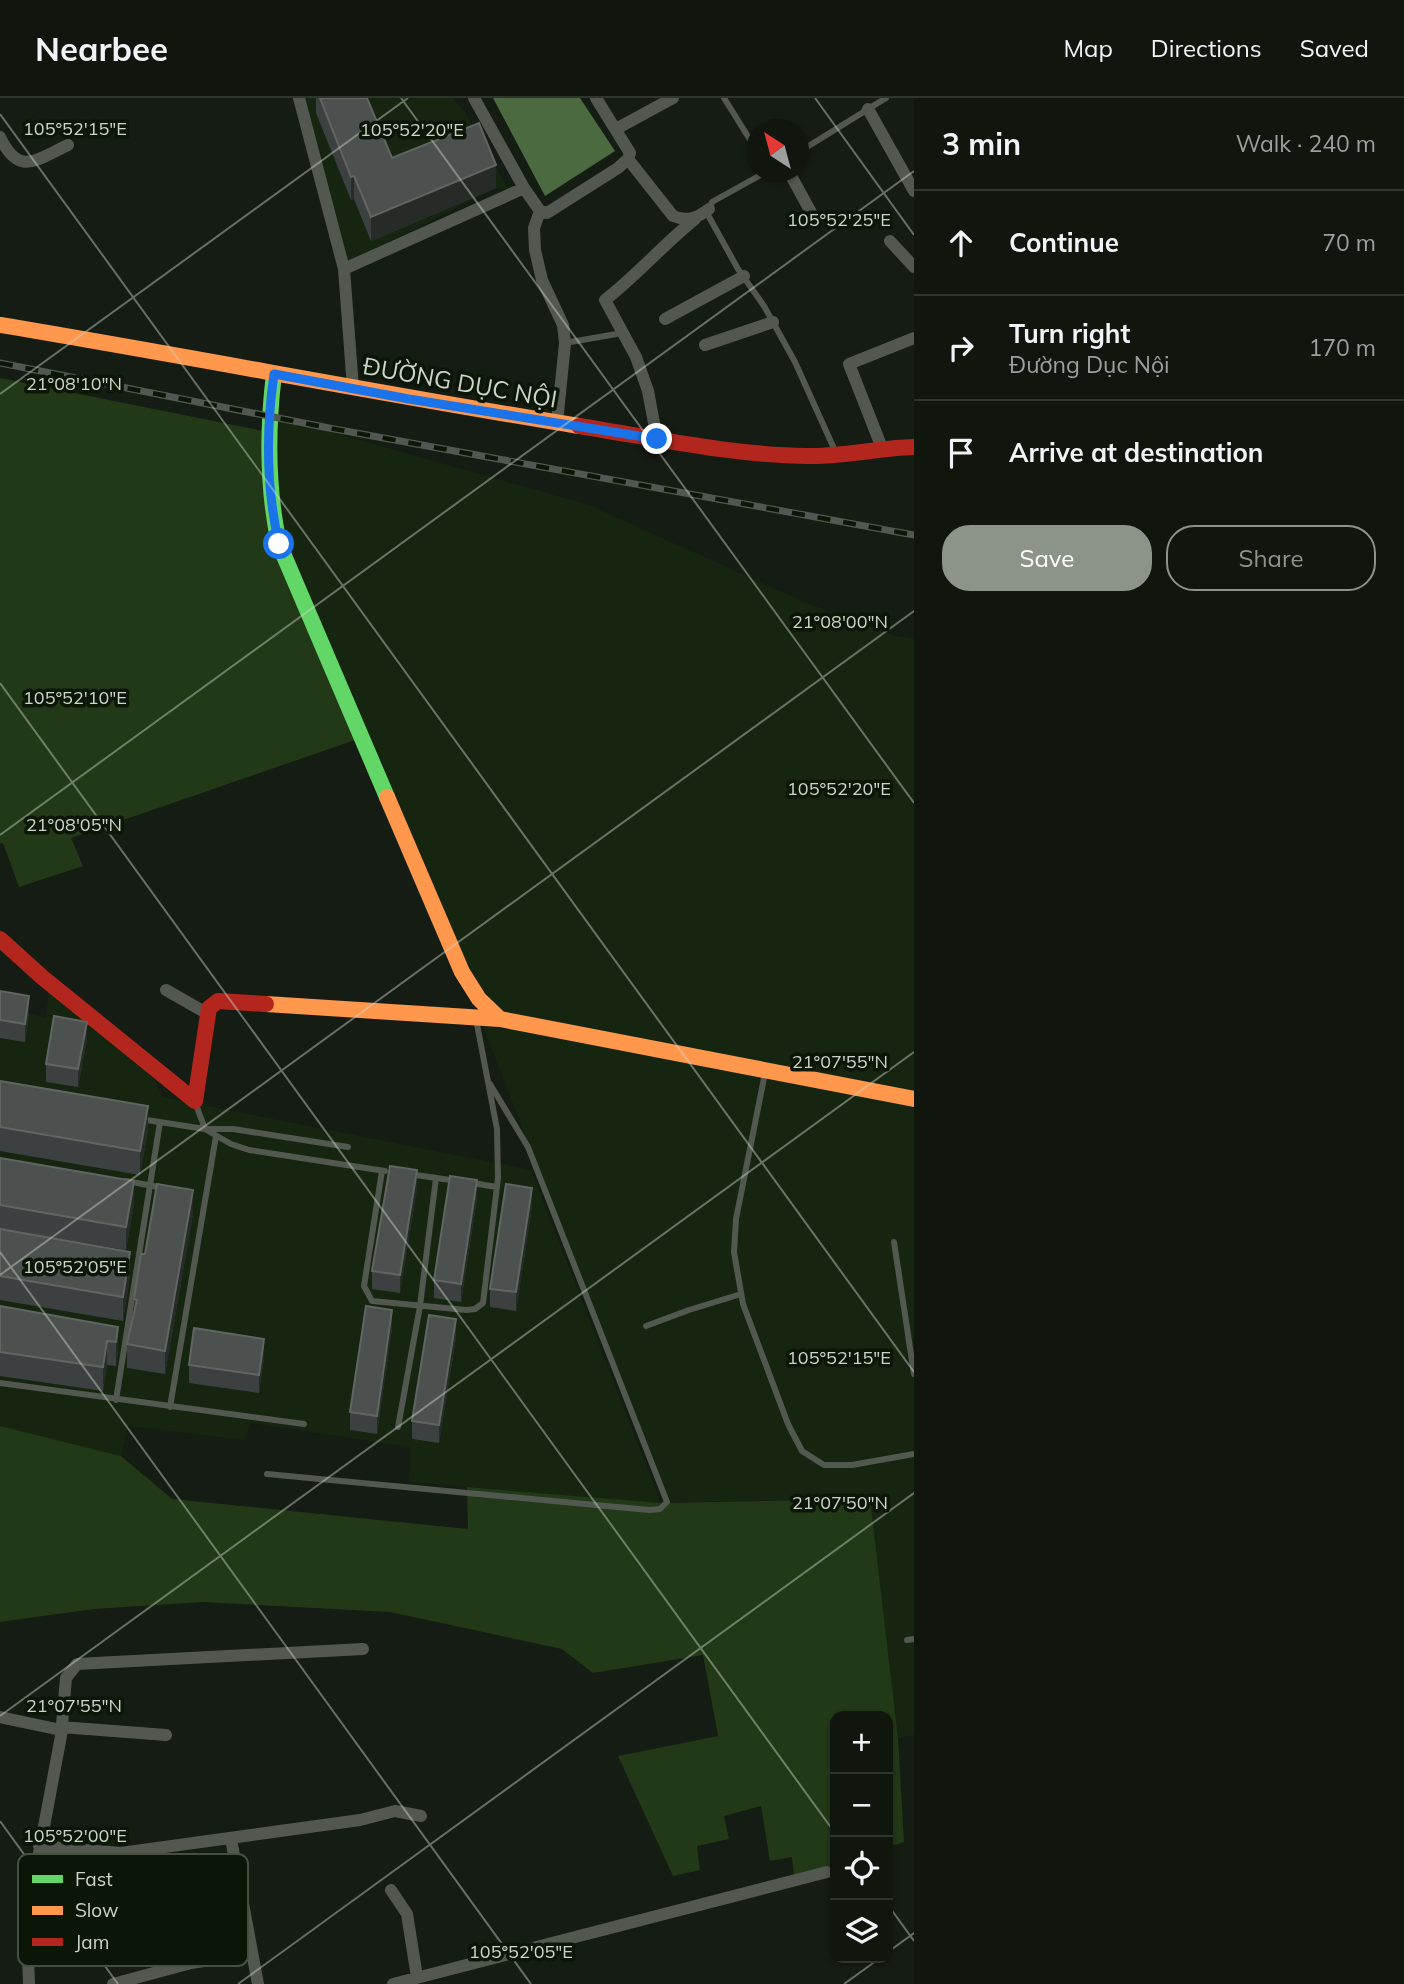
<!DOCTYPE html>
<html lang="en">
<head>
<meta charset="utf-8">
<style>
  :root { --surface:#10150e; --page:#1e221c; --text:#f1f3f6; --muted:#9c9f9e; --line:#30342e; --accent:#8c9489 }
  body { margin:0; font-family:Mulish,sans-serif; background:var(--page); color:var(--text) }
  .controls { position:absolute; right:21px; bottom:21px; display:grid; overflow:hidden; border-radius:14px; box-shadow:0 2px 5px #0004 }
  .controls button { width:63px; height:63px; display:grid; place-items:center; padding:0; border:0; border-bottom:2px solid var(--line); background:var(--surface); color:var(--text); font:35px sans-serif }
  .compass { position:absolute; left:746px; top:21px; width:63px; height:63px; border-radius:50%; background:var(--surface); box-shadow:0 2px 5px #0004; rotate:324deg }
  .stop { position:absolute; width:21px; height:21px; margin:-16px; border:5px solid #1a73e8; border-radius:50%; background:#fff }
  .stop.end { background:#1a73e8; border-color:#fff; box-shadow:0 2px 7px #0008 }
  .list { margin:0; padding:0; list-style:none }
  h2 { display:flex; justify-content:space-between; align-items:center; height:91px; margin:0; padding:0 28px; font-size:30px }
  h2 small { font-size:23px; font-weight:400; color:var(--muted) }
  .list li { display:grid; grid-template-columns:46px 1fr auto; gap:21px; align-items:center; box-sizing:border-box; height:105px; padding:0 28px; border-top:2px solid var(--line) }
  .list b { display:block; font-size:26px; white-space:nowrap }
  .list p { margin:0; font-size:23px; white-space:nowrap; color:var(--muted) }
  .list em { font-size:23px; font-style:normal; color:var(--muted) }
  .actions { display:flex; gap:14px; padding:21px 28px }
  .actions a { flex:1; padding:16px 0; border:2px solid var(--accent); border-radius:28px; text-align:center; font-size:24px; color:var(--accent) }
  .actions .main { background:var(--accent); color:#fff }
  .icon { flex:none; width:38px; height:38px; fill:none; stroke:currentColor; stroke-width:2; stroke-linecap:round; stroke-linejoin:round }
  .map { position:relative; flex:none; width:914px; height:1886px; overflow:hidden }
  header { display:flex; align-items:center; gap:42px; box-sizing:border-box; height:98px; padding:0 35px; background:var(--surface); border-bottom:2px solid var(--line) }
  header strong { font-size:33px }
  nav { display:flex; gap:38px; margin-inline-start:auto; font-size:24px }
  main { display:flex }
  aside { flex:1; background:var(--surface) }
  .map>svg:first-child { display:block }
  .built { fill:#162510 }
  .green { fill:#213917 }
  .water { fill:#4b6a3f }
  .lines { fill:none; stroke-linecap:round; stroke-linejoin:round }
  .lane { stroke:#525850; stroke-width:6 }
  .street { stroke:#525850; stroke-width:12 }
  .fast { stroke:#63d668; stroke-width:16 }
  .slow { stroke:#ff974d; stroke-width:16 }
  .jam { stroke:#b3261e; stroke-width:16 }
  .rail-casing { stroke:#525851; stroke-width:7 }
  .rail { stroke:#0b1606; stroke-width:4.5; stroke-dasharray:13; stroke-linecap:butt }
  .wall { fill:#3d4040 }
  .shaded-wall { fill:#262b28 }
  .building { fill:#4c504f; stroke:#606562; stroke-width:2 }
  .route { stroke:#1a73e8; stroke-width:9 }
  .ticks { fill:none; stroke:#ccd4c9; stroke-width:2; stroke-opacity:0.45 }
  .labels { text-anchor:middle; stroke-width:7; stroke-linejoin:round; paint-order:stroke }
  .street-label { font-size:24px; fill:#ccd4c9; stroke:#0b1606 }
  .key { fill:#0b1606; stroke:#454f40; stroke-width:2 }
  .key-label { font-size:19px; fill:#ccd4c9 }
  .ticks-label { font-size:18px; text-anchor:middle; fill:#ccd4c9; stroke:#0b1606; stroke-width:7; stroke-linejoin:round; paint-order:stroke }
</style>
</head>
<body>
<header>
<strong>Nearbee</strong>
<nav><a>Map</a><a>Directions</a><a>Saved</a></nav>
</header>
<main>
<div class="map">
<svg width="914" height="1886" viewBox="0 0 914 1886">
  <rect width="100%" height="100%" fill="#151c13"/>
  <!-- built -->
  <path class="built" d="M304 0H452L463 11 508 91 496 90 347 165Z
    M268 316 589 407 802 503 892 537 914 541V1637L898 1640 869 1401 667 1404 462 874 279 446Z
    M49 893 154 981 162 999 531 1072 661 1405 409 1384 410 1349 250 1325 245 1342 128 1328 121 1358 0 1328V911L46 919Z"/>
  <!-- green -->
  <path class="green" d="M0 280 268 334 271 415 361 640 71 740 83 768 19 789 3 745H0Z
    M0 1328 121 1358 172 1401 468 1431 467 1389 661 1405 870 1401 898 1640 904 1744 888 1749V1618H835V1766L794 1779 792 1759 770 1763 761 1708 724 1718 729 1741 697 1748 700 1772 673 1778 618 1658 718 1638 703 1557 593 1575 562 1551 390 1514 203 1504 94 1511 0 1524Z"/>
  <!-- water -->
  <path class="water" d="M493 0H580L615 53 545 98Z"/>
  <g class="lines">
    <!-- lane -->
    <path class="lane" d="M724 0 757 53
      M799 54 886 0
      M766 74 712 104 708 117 738 171 764 208 795 264 836 355
      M565 245 622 235
      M765 975 736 1121 734 1154 743 1206 788 1326 802 1353 824 1367H852L914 1356
      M195 1004 205 1031H233L348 1049
      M140 1021 205 1031 231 1046 249 1052 385 1073
      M382 1073 364 1188 372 1203 466 1212 475 1211 483 1205 498 1080 497 1031 476 921
      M409 1076 457 1083
      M126 1083 164 1090
      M472 1085 497 1089
      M894 1144 914 1276
      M646 1228 689 1212 741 1196
      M0 1285 304 1326
      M116 1302 160 1024
      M170 1309 216 1038
      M398 1329 420 1208 436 1080
      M267 1376 649 1412 660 1411 667 1404 528 1049 490 986
      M907 1542 914 1541"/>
    <!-- street -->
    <path class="street" d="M299 0 344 171 353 290
      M474 0 524 90
      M868 11 914 93
      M616 31 673 0
      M0 39C19 79 36 62 68 47
      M628 61 673 118C688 124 697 120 709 111
      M789 74 813 118
      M540 113 534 130 535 152 542 182 563 227 565 245 557 325
      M890 143 914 169
      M344 171 524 90 540 113 547 115 618 70 628 61 630 55 596 0
      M665 221 744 178
      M705 247 773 224
      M657 341 648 293 636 259 605 202C637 177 664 146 695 121
      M882 350 849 266 914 240
      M166 892 208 916
      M0 1619 61 1632
      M61 1629 166 1637
      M231 1741 258 1886
      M39 1748 121 1755 360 1722 395 1713 421 1718
      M391 1792 407 1816 417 1879
      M29 1886 27 1829 33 1787 61 1638 66 1580 77 1566 363 1551
      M113 1886 191 1865 250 1856
      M393 1886 827 1774"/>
    <!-- fast -->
    <path class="fast" d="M274 276C267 333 267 389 279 446L387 699"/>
    <!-- slow -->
    <path class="slow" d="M0 227C193 259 386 297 579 328
      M387 699 462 874 479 901 500 921
      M266 906 500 921 914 1001"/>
    <!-- jam -->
    <path class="jam" d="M579 328C654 340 731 357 807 358 843 359 878 350 914 349
      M0 841 42 879 195 1003 209 910 218 903 266 906"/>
    <defs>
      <path id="rail" d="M0 265 329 330 914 437"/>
    </defs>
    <!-- rail casing -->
    <use href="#rail" class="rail-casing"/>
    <!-- rail -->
    <use href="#rail" class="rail"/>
  </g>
  <!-- wall -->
  <path class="wall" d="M316 0H367L392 60 496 90 371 143 354 101 351 102 316 15Z
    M0 893 29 916 25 944 0 940Z
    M87 942 78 989 46 984V966Z
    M0 983 148 1032 140 1077 0 1053Z
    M0 1060 134 1106 126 1152 0 1131Z
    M417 1090 400 1195 372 1191V1173Z
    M477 1100 461 1204 434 1200V1182Z
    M532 1108 516 1213 490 1209V1191Z
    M193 1116 165 1276 127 1270V1246L134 1214V1201L145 1156Z
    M0 1131 130 1177 123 1223 0 1202Z
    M0 1208 118 1229V1253L116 1268 107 1267 103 1293 0 1278Z
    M392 1230 377 1336 350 1332V1314Z
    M456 1239 439 1345 412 1341V1323Z
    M264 1259 259 1295 189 1285V1267Z"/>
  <!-- shaded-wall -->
  <path class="shaded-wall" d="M496 67V90L371 143V119Z
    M354 78V101L351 102V79Z
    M29 898V916L25 944V926Z
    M87 924V942L78 989V971Z
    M148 1008V1032L140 1077V1053Z
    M417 1072V1090L400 1195V1177Z
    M477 1082V1100L461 1204V1186Z
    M134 1083V1106L126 1152V1129Z
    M532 1090V1108L516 1213V1194Z
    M193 1092V1116L165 1276V1253Z
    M130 1154V1177L123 1223V1199Z
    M392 1212V1230L377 1336V1318Z
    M456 1221V1239L439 1345V1327Z
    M118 1229V1253L116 1268V1244Z
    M264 1241V1259L259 1295V1277Z
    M107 1243V1267L103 1293V1269Z"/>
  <!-- building -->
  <path class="building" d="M320 0H367L392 60 479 25 496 67 371 119 354 78 351 79Z
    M0 893 29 898 25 926 0 922Z
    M54 918 87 924 78 971 46 966Z
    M0 983 148 1008 140 1053 0 1029Z
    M0 1060 134 1083 126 1129 0 1107Z
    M390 1068 417 1072 400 1177 372 1173Z
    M450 1078 477 1082 461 1186 434 1182Z
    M157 1086 193 1092 165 1253 127 1246 137 1202 134 1201 141 1156H145Z
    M506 1086 532 1090 516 1194 490 1191Z
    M0 1131 130 1154 123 1199 0 1178Z
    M0 1208 118 1229 116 1244 107 1243 103 1269 0 1254Z
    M366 1208 392 1212 377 1318 350 1314Z
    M429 1217 456 1221 439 1327 412 1323Z
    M194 1230 264 1241 259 1277 189 1267Z"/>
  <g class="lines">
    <!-- route -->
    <path class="route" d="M279 446C266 390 266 332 274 276L409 301 657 341"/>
  </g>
  <!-- ticks -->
  <path class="ticks" d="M401 0 914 705M815 0 914 137M0 16 914 1274M0 296 408 0M0 585 835 1735M0 737 914 73M0 1154 531 1886M0 1177 914 513M0 1618 914 954M0 1723 118 1886M888 1807 914 1843M888 1854 914 1835M238 1886 914 1395M844 1886 880 1860"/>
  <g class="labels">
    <!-- street labels -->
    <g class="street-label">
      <text transform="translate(460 285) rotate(10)" y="8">ĐƯỜNG DỤC NỘI</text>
    </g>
  </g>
  <!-- legend -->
  <rect x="18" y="1756" width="230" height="112" rx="10" class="key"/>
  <rect x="32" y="1777" width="31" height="8" fill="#63d668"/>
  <rect x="32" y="1808" width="31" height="9" fill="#ff974d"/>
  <rect x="32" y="1840" width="31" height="8" fill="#b3261e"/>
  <g class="key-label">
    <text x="75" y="1788">Fast</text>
    <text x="75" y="1819">Slow</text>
    <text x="75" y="1851">Jam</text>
  </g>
  <g class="ticks-label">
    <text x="75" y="37">105°52'15"E</text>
    <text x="412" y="38">105°52'20"E</text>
    <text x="839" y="128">105°52'25"E</text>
    <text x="74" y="292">21°08'10"N</text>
    <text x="840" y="530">21°08'00"N</text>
    <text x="75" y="606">105°52'10"E</text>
    <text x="839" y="697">105°52'20"E</text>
    <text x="74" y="733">21°08'05"N</text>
    <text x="840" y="970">21°07'55"N</text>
    <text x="75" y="1175">105°52'05"E</text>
    <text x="839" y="1266">105°52'15"E</text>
    <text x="840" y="1411">21°07'50"N</text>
    <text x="74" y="1614">21°07'55"N</text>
    <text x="75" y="1744">105°52'00"E</text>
    <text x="521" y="1860">105°52'05"E</text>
  </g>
</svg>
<div class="controls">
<button>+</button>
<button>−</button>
<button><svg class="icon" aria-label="locate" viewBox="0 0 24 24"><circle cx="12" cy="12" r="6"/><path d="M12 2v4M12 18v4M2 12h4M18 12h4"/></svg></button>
<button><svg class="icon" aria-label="layers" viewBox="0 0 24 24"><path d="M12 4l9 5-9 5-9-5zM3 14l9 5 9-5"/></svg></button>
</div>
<svg class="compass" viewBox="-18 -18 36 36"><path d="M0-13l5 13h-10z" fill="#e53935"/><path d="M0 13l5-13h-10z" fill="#9c9f9e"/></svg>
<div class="stop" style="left:279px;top:446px"></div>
<div class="stop end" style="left:657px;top:341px"></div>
</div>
<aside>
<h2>3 min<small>Walk · 240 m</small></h2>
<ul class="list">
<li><svg class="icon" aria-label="ahead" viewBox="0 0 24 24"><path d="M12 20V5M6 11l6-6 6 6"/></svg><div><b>Continue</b></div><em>70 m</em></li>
<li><svg class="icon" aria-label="right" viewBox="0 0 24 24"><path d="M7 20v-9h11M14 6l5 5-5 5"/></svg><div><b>Turn right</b><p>Đường Dục Nội</p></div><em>170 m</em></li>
<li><svg class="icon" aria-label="arrive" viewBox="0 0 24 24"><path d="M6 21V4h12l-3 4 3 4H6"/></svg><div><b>Arrive at destination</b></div></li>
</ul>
<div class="actions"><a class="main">Save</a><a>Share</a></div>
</aside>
</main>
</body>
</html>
